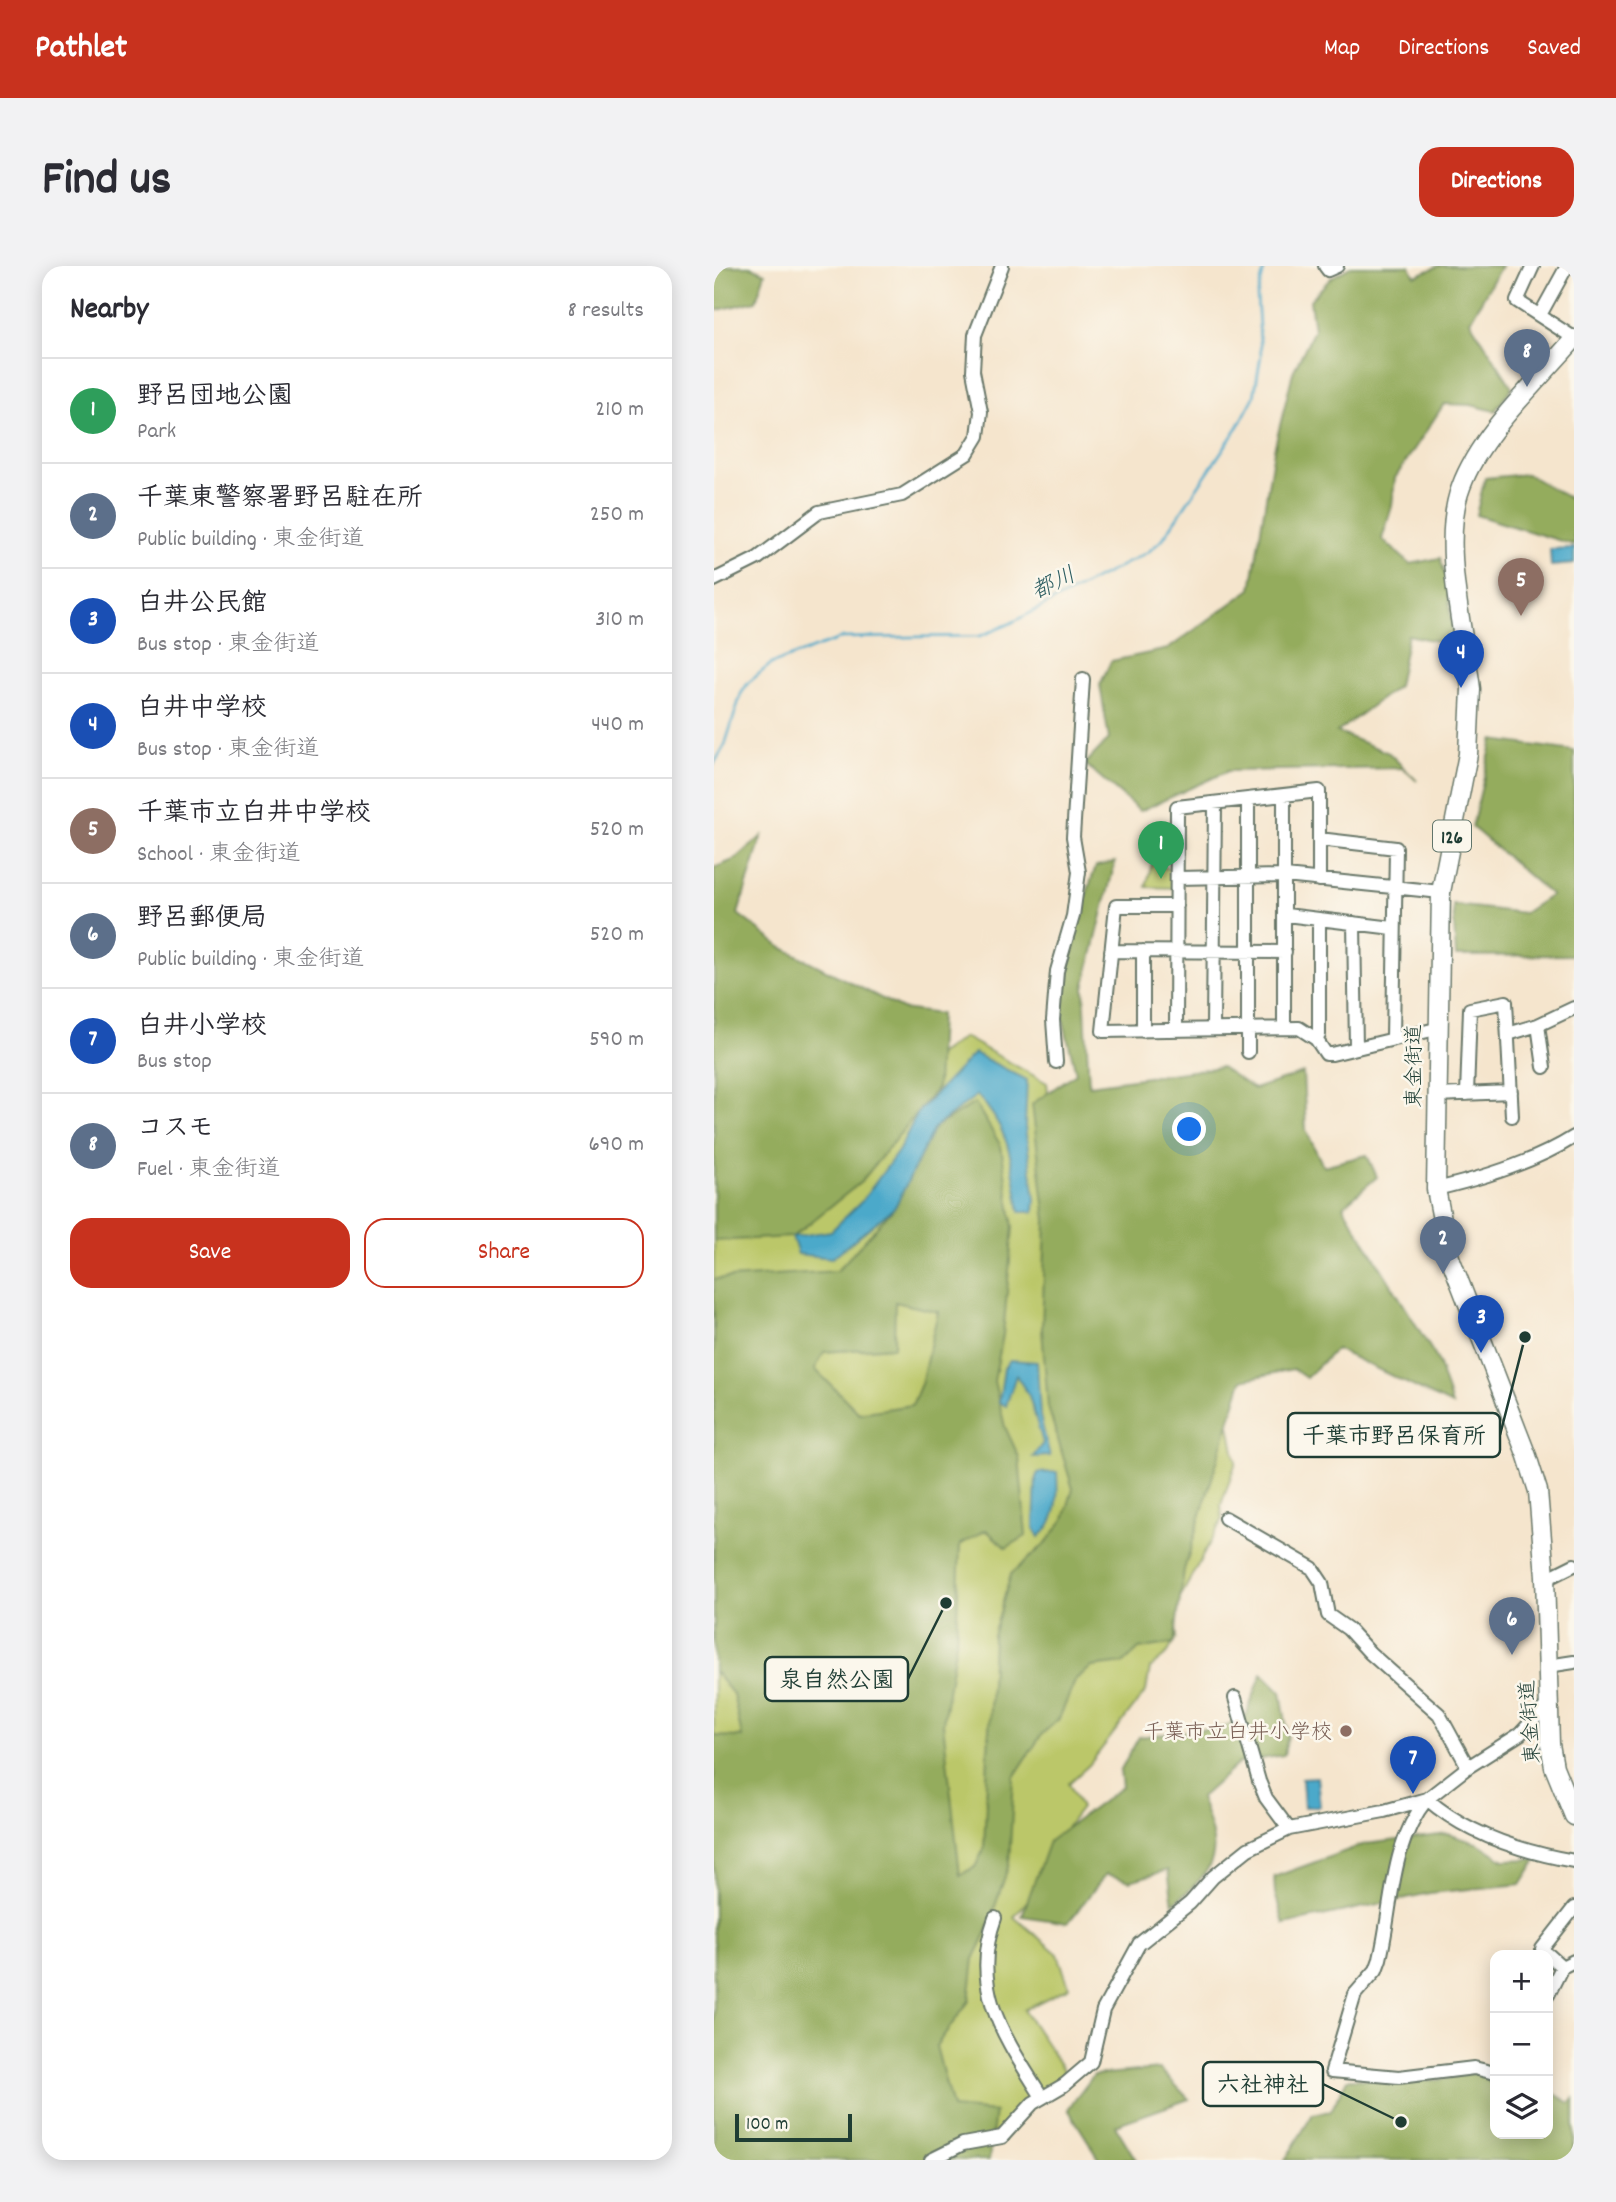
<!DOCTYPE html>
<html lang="en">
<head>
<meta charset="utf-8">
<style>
  :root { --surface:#fff; --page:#f2f2f3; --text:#2b2b33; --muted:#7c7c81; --line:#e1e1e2; --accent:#c8321e }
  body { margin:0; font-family:Dekko,"Klee One",sans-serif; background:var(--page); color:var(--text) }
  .controls { position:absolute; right:21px; bottom:21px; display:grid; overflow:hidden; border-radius:14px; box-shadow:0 4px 18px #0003 }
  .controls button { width:63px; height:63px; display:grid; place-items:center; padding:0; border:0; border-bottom:2px solid var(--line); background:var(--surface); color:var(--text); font:35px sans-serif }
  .scale { position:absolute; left:21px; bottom:18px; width:117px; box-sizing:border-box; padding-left:7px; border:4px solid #1f3d34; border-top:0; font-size:19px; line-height:24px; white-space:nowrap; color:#1f3d34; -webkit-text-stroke:5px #fbf7ec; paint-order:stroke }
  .you { position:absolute; left:476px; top:864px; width:24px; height:24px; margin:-18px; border:5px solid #fff; border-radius:50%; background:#1a73e8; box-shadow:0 0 0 10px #1a73e833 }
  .badge { display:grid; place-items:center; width:46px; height:46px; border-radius:50%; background:var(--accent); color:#fff; font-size:23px; font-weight:700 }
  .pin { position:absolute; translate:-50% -58px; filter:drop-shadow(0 2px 4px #0008) }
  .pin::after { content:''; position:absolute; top:37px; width:24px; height:21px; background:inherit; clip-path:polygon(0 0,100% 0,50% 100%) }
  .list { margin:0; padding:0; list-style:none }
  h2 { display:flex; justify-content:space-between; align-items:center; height:91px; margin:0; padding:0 28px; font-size:30px }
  h2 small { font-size:23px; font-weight:400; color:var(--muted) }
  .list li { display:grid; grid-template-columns:46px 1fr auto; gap:21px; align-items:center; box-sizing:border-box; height:105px; padding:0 28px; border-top:2px solid var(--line) }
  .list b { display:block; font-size:26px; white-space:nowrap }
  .list p { margin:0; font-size:23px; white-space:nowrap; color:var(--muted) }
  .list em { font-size:23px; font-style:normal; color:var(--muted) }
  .actions { display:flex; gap:14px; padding:21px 28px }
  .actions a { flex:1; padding:16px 0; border:2px solid var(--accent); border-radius:21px; text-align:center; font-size:24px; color:var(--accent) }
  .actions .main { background:var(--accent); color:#fff }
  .icon { flex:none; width:38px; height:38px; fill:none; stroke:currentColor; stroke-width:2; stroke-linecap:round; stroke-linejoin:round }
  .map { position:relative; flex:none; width:860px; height:1894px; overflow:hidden; border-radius:21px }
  header { display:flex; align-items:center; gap:42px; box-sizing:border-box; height:98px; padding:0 35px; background:var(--accent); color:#fff }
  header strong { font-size:33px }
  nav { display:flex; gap:38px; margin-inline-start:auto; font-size:24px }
  .intro { display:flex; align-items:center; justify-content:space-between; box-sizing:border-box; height:168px; padding:0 42px }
  h1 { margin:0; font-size:49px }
  .button { padding:18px 32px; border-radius:21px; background:var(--accent); color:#fff; font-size:24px; font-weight:700 }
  main { display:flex; gap:42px; padding:0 42px }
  aside { flex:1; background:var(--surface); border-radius:21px; box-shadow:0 4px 18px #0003 }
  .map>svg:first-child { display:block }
  .green { fill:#bbc769; stroke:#6d824e; stroke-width:2 }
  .forest { fill:#94ac5d; stroke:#5a7448; stroke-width:2; fill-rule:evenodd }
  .water { fill:#4ca9ca; stroke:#36737f; stroke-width:2 }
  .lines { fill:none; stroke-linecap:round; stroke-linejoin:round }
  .stream { stroke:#4ca9ca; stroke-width:2.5 }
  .minor-casing { stroke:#6a786a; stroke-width:16 }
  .highway-casing { stroke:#6a786a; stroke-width:21 }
  .minor { stroke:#fff; stroke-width:12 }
  .highway { stroke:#fff; stroke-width:18 }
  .education-dot { fill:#8d6e63; stroke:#fbf7ec; stroke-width:2.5 }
  .labels { text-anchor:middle; stroke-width:5; stroke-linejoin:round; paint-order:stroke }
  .shield { fill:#fbf7ec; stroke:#61756b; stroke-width:2 }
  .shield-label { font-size:19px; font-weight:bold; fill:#1f3d34 }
  .street-label { font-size:21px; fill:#1f3d34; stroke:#fbf7ec }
  .education-label { font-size:21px; fill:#785e54; stroke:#fbf7ec; text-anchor:end }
  .water-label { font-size:23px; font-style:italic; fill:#2c5d61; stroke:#fbf7ec }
  .leader { fill:none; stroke:#1f3d34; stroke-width:2.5 }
  .callout-dot { fill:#1f3d34; stroke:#fbf7ec; stroke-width:2.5 }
  .callout { fill:#fbf7ec; stroke:#1f3d34; stroke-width:2.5 }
  .callout-label { font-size:23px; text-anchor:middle; font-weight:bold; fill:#1f3d34 }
</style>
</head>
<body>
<header>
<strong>Pathlet</strong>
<nav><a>Map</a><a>Directions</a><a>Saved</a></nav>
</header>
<div class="intro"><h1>Find us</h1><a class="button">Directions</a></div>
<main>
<aside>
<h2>Nearby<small>8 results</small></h2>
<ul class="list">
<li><span class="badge" style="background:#2e9e5b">1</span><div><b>野呂団地公園</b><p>Park</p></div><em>210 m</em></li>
<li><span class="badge" style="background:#5c6f8a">2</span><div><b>千葉東警察署野呂駐在所</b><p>Public building · 東金街道</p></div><em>250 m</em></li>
<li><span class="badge" style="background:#1a4fb4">3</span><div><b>白井公民館</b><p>Bus stop · 東金街道</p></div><em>310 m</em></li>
<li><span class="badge" style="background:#1a4fb4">4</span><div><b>白井中学校</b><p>Bus stop · 東金街道</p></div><em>440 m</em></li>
<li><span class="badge" style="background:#8d6e63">5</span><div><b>千葉市立白井中学校</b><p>School · 東金街道</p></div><em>520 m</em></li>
<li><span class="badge" style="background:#5c6f8a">6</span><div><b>野呂郵便局</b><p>Public building · 東金街道</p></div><em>520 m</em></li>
<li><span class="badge" style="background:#1a4fb4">7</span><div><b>白井小学校</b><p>Bus stop</p></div><em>590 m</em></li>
<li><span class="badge" style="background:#5c6f8a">8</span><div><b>コスモ</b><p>Fuel · 東金街道</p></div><em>690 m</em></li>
</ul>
<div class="actions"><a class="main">Save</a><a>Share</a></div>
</aside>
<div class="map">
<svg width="860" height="1894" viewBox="0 0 860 1894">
  <rect width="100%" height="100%" fill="#fbf7ec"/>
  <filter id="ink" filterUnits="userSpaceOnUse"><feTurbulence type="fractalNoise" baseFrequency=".0143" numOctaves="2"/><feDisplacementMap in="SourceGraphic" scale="14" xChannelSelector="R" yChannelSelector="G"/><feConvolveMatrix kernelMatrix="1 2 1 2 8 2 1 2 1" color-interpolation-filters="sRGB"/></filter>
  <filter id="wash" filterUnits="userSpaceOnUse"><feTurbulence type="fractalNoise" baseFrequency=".00686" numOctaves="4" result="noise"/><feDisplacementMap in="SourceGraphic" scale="28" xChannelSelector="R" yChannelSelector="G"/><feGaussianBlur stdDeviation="1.57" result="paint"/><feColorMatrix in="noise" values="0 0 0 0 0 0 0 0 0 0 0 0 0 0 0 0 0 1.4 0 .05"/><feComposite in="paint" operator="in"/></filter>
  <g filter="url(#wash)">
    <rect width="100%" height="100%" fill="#f5e5cd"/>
    <!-- green -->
    <path class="green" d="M438 597 460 605 461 622 432 621Z
      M250 771 333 817 335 835 516 1132 515 1159 522 1196 507 1239 508 1254 466 1332 461 1348 462 1372 453 1388 436 1402 432 1425 375 1499 355 1517 367 1542 333 1587 315 1633 300 1651 344 1688 355 1721 310 1744 354 1811 284 1867 0 1894V890L181 819Z"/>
    <!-- forest -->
    <path class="forest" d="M0 0H36L51 7 42 35 0 45Z
      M638 0H696L701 10 725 0H787L756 55 798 121 781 145 757 139 730 138 681 212 678 240 668 273 696 298 726 292 733 314 740 379 694 369 684 420 623 466 675 487 703 515 689 502 514 505 426 545 371 498 395 473 386 419 397 395 454 383 537 323 560 184 579 106 600 64 596 34 618 11Z
      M813 208 860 235V279L762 249 771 212Z
      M779 474 860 485V689L742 690 739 639 810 647 837 629 758 561Z
      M48 570 24 648 67 681 188 743 226 748 223 822 147 916 78 971 0 975V602L22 593Z
      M401 596 370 722 375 819 507 801 540 823 589 807 592 864 609 900 653 889 663 911 629 940 723 1093 738 1139 622 1083 592 1112 579 1103 528 1114 470 1304 460 1377 425 1383 410 1397 378 1401 362 1413 345 1453 328 1468 300 1511 295 1598 272 1668 260 1693 255 1735 222 1780 238 1842 281 1846 275 1894H0V1470L28 1471 19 1428 0 1405V1013L123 1005 181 941 220 862 261 837 287 880 299 961 289 1069 280 1115 291 1161 305 1191 312 1270 292 1282 272 1264 246 1279 242 1376 229 1457 246 1609 261 1601 270 1583 279 1370 297 1308 332 1277 350 1253 359 1223 334 1141 328 1063 332 954 318 838 362 807 341 720 382 600ZM181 1036 224 1046 207 1118 198 1139 145 1147 101 1103 110 1086 180 1081Z
      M548 1407 567 1426 574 1469 570 1489 525 1497 486 1532C508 1589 506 1599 459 1638L454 1604 416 1615 392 1608 354 1657 308 1650 335 1575 408 1521 406 1505 425 1471 509 1461 532 1450Z
      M734 1568 765 1578 790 1594 823 1593 807 1618 716 1627 570 1658 561 1627 560 1611 651 1578Z
      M446 1803 475 1833 401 1859 422 1894H386L354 1843 380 1809Z
      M760 1806 781 1812V1868H834V1824L856 1837 860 1832V1894H571L599 1848 617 1845 633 1813 725 1814Z"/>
    <!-- water -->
    <path class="water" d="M860 282V298L837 300 836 283Z
      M260 787 313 814 311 861 321 933 320 946H306C298 899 298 865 263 829L220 862 181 941 118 992 84 988 78 971 117 965 148 935 185 884 204 846Z
      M296 1094 323 1096 326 1150 336 1190 319 1191 329 1177 315 1130 302 1109 292 1140 285 1136 290 1102Z
      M343 1206C344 1230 346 1254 325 1271L320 1262 322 1211 324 1207Z
      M603 1511 606 1540 590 1541 588 1512Z"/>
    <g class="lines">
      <!-- stream -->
      <path class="stream" d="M0 498 11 479 27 428 34 417 57 398 128 372 266 370 295 358 434 286 448 274 524 161 540 131 547 89 543 31 551 0"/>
    </g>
  </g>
  <g filter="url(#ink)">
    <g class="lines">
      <defs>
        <path id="minor" d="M611 0 614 4 623 0
          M819 0 803 35 860 72
          M826 49 853 0
          M0 314 44 292 105 246 188 229 253 188 264 170 267 146 259 105 261 69 288 0
          M570 529V761
          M534 533V786
          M605 573 682 582 679 772
          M463 612 571 610 727 626
          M463 640H402L389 765 585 762 602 773 612 788H618L722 763
          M572 649 679 662
          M640 657 642 781
          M397 685 571 686
          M824 759 830 801
          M499 763 501 537
          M462 764 463 541 605 525V614
          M429 765V685
          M794 768 824 759 860 742
          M602 773 605 769V653
          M342 796 339 754 343 705 359 650 365 606 359 571 369 413
          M753 828 756 743 792 736 798 850
          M722 829 797 826
          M722 923C769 912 819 897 860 871
          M511 1252 598 1302 608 1317 614 1349 634 1363 656 1387 725 1448 754 1501
          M831 1310H838L860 1299
          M834 1400 860 1396
          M521 1432 545 1515 552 1532 575 1563
          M281 1652C255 1723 291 1772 328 1831
          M848 1701 828 1683 860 1642
          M834 1729 848 1701 860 1695
          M781 1807 760 1802 685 1811 618 1805 641 1728 662 1704 666 1693C679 1638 676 1579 713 1533 753 1568 809 1586 860 1595
          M217 1894 249 1878 288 1871 319 1837 350 1819 377 1796 389 1744 425 1678 476 1637 499 1611 534 1583 575 1563 670 1545 713 1533 754 1501 806 1468 834 1438"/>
        <path id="highway" d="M860 73C823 116 766 168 747 221 726 276 750 365 757 423L754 488 727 626 722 923 735 989 813 1190 824 1225 831 1310 836 1478 840 1501 860 1550"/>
      </defs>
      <!-- minor casing -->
      <use href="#minor" class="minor-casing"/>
      <!-- highway casing -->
      <use href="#highway" class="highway-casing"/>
      <!-- minor -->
      <use href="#minor" class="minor"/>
      <!-- highway -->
      <use href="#highway" class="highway"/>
    </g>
  </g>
  <!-- markers -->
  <circle class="education-dot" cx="632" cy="1465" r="7"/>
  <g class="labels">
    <!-- shield labels -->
    <rect class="shield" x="719" y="554.5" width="38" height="31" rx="5"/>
    <g class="shield-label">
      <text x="738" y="577">126</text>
    </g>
    <!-- street labels -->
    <g class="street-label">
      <text transform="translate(699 800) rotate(-90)" y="7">東金街道</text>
      <text transform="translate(815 1456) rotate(-94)" y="7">東金街道</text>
    </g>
    <!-- education labels -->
    <g class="education-label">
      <text x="618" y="1472">千葉市立白井小学校</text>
    </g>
    <!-- water labels -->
    <g class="water-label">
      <text transform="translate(339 316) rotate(-26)" y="8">都川</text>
    </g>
  </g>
  <!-- callouts -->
  <path class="leader" d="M811 1071L786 1169M232 1337L194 1413M687 1856L609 1818"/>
  <g class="callout-dot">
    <circle cx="811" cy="1071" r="7"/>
    <circle cx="232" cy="1337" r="7"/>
    <circle cx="687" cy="1856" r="7"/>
  </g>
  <g class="callout">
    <rect x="574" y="1147" width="212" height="44" rx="7"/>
    <rect x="51" y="1391" width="143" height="44" rx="7"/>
    <rect x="489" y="1796" width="120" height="44" rx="7"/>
  </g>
  <g class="callout-label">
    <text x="680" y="1177">千葉市野呂保育所</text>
    <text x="123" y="1421">泉自然公園</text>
    <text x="549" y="1826">六社神社</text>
  </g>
</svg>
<div class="controls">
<button>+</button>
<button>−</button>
<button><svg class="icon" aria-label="layers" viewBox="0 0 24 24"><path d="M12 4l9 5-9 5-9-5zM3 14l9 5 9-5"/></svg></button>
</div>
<div class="scale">100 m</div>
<div class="you"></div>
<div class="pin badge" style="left:447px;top:613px;background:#2e9e5b">1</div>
<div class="pin badge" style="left:729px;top:1008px;background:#5c6f8a">2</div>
<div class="pin badge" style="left:767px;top:1087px;background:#1a4fb4">3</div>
<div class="pin badge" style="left:747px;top:422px;background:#1a4fb4">4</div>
<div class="pin badge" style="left:807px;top:350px;background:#8d6e63">5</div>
<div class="pin badge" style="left:798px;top:1389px;background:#5c6f8a">6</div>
<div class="pin badge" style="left:699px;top:1528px;background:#1a4fb4">7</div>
<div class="pin badge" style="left:813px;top:121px;background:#5c6f8a">8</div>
</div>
</main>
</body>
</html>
